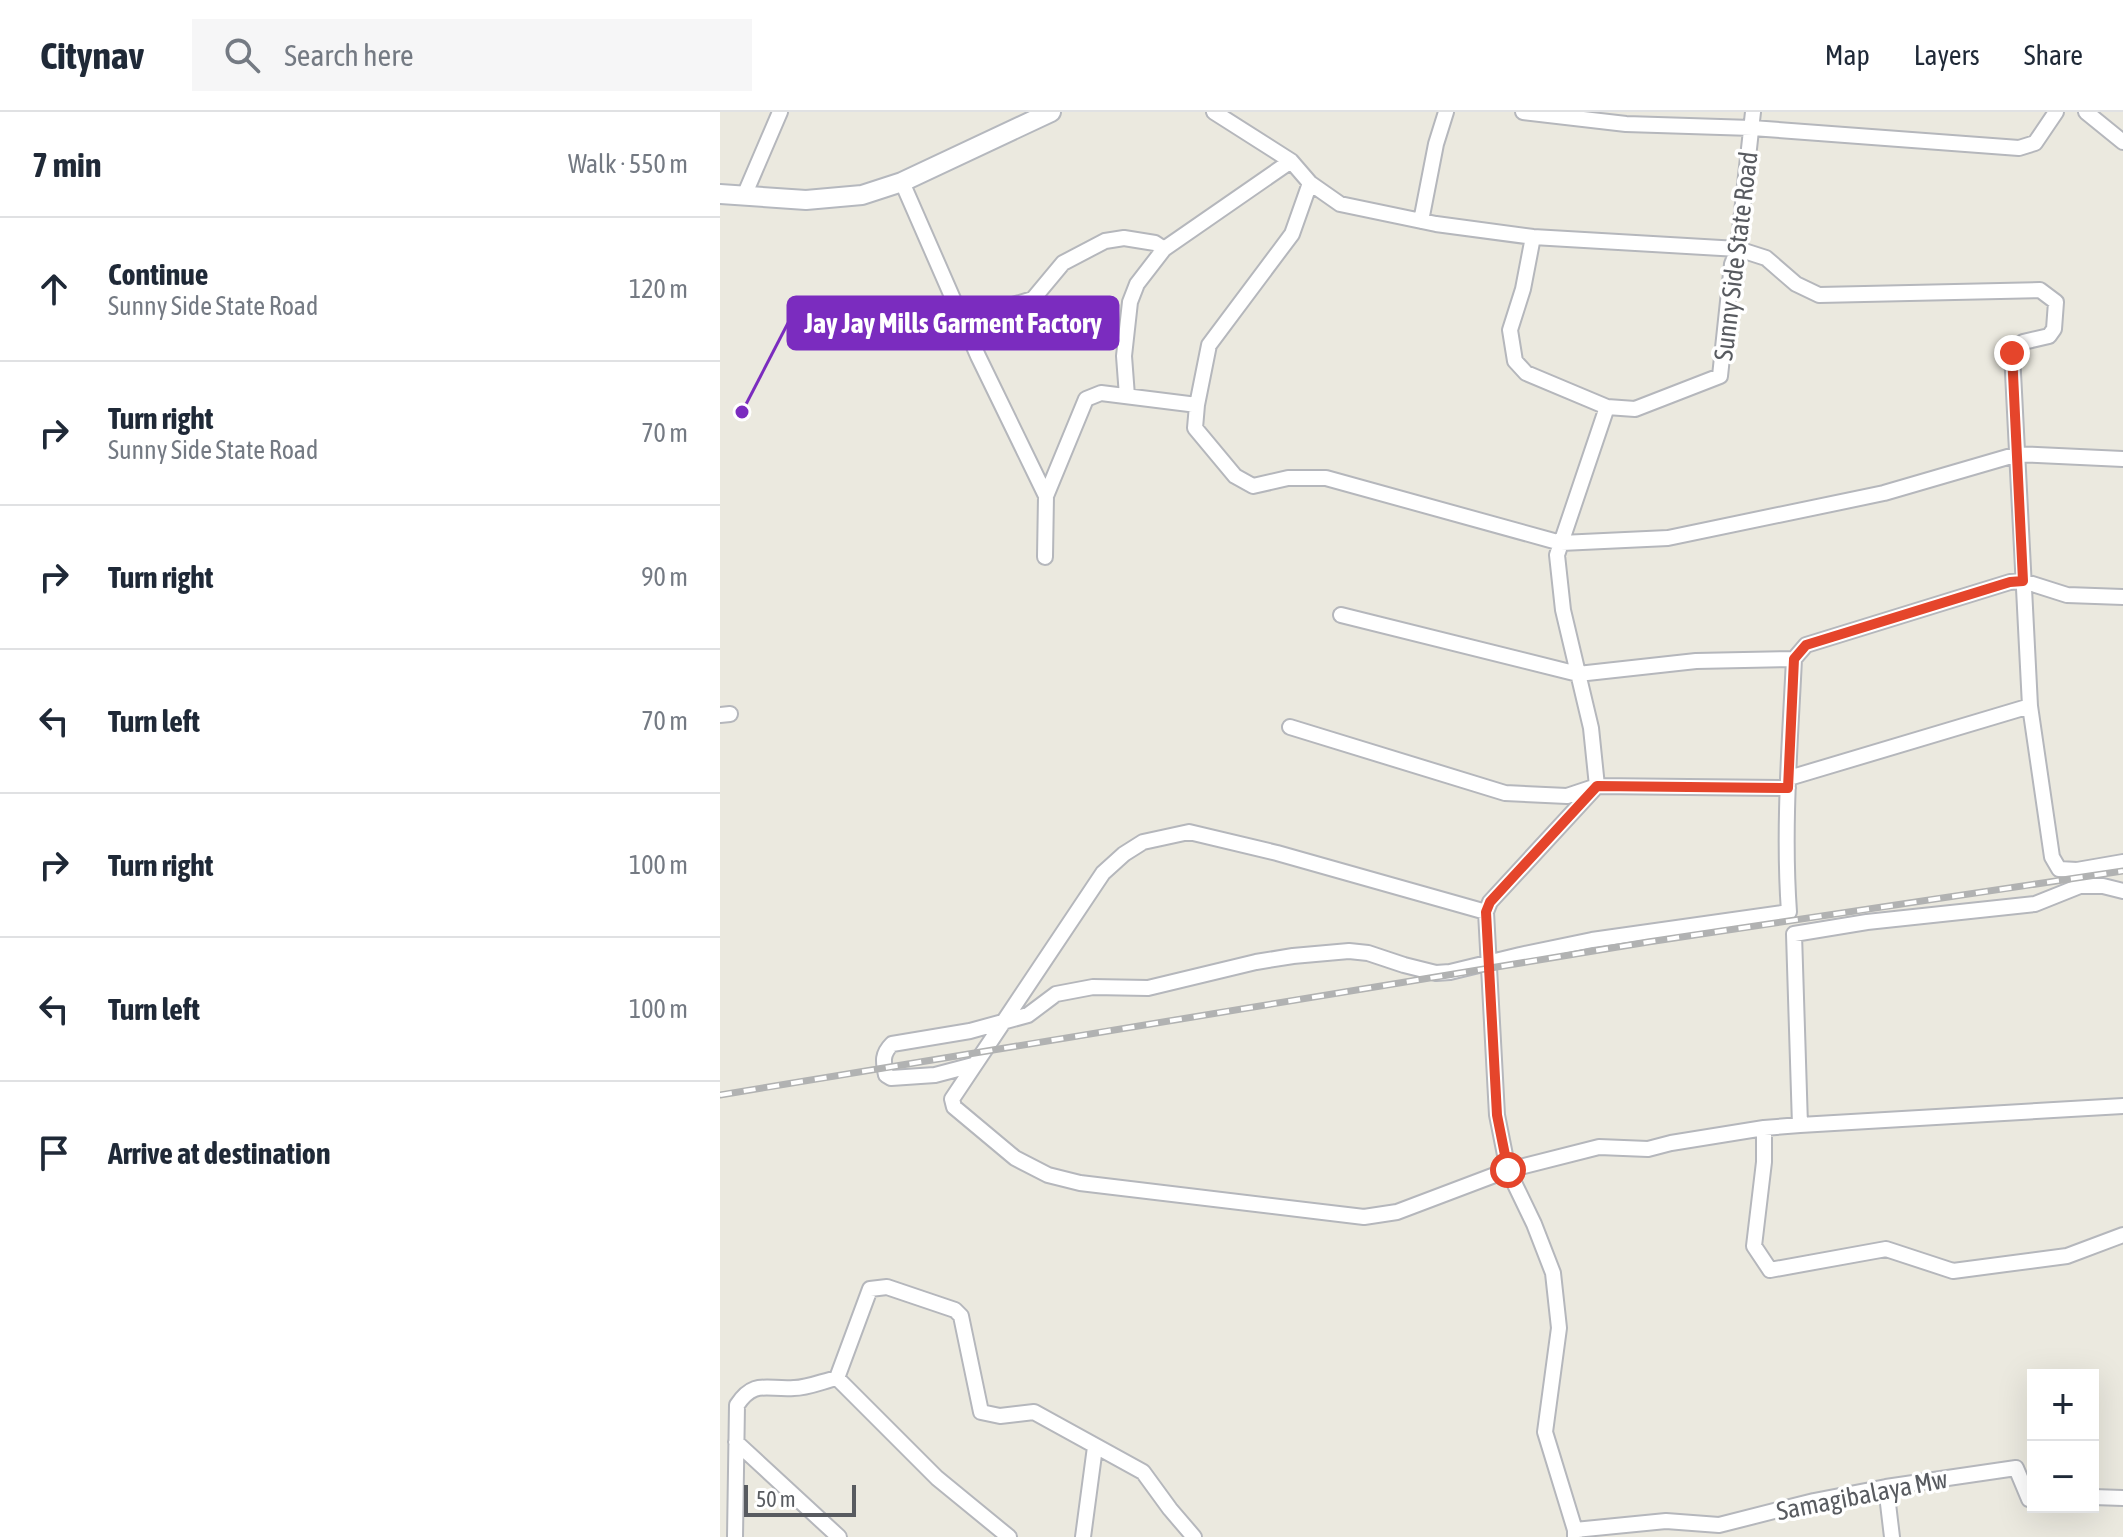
<!DOCTYPE html>
<html lang="en">
<head>
<meta charset="utf-8">
<style>
  :root { --surface:#fff; --page:#f6f6f7; --text:#1f2937; --muted:#747a83; --line:#e0e1e3 }
  body { margin:0; font-family:"Asap Condensed",sans-serif; background:var(--page); color:var(--text) }
  .controls { position:absolute; right:24px; bottom:24px; display:grid; overflow:hidden; border-radius:0px; box-shadow:0 8px 32px #0002 }
  .controls button { width:72px; height:72px; display:grid; place-items:center; padding:0; border:0; border-bottom:2px solid var(--line); background:var(--surface); color:var(--text); font:40px sans-serif }
  .scale { position:absolute; left:24px; bottom:20px; width:112px; box-sizing:border-box; padding-left:8px; border:4px solid #585b60; border-top:0; font-size:22px; line-height:28px; white-space:nowrap; color:#585b60; -webkit-text-stroke:6px #fff; paint-order:stroke }
  .stop { position:absolute; width:24px; height:24px; margin:-18px; border:6px solid #e5452b; border-radius:50%; background:#fff }
  .stop.end { background:#e5452b; border-color:#fff; box-shadow:0 2px 8px #0008 }
  .list { margin:0; padding:0; list-style:none }
  h2 { display:flex; justify-content:space-between; align-items:center; height:104px; margin:0; padding:0 32px; font-size:34px }
  h2 small { font-size:26px; font-weight:400; color:var(--muted) }
  .list li { display:grid; grid-template-columns:52px 1fr auto; gap:24px; align-items:center; box-sizing:border-box; height:144px; padding:0 32px; border-top:2px solid var(--line) }
  .list b { display:block; font-size:30px; white-space:nowrap }
  .list p { margin:0; font-size:26px; white-space:nowrap; color:var(--muted) }
  .list em { font-size:26px; font-style:normal; color:var(--muted) }
  .icon { flex:none; width:44px; height:44px; fill:none; stroke:currentColor; stroke-width:2; stroke-linecap:round; stroke-linejoin:round }
  .map { position:relative; flex:none; width:1403px; height:1425px; overflow:hidden }
  header { display:flex; align-items:center; gap:48px; box-sizing:border-box; height:112px; padding:0 40px; background:var(--surface); border-bottom:2px solid var(--line) }
  header strong { font-size:38px }
  nav { display:flex; gap:44px; margin-inline-start:auto; font-size:28px }
  .search { width:560px; height:72px; background:var(--page); display:flex; align-items:center; gap:20px; box-sizing:border-box; padding:0 28px; border-radius:0px; color:var(--muted); font-size:30px }
  main { display:flex }
  aside { flex:1; background:var(--surface) }
  .map>svg:first-child { display:block }
  .lines { fill:none; stroke-linecap:round; stroke-linejoin:round }
  .minor-casing { stroke:#b5b7bc; stroke-width:18 }
  .secondary-casing { stroke:#b5b8be; stroke-width:22 }
  .minor { stroke:#fff; stroke-width:14 }
  .secondary { stroke:#fff; stroke-width:18 }
  .rail-casing { stroke:#b1b2b2; stroke-width:7 }
  .rail { stroke:#fff; stroke-width:4; stroke-dasharray:12; stroke-linecap:butt }
  .route { stroke:#e5452b; stroke-width:10 }
  .labels { text-anchor:middle; stroke-width:7; stroke-linejoin:round; paint-order:stroke }
  .street-label { font-size:26px; fill:#585b60; stroke:#fff }
  .leader { fill:none; stroke:#7b2cbf; stroke-width:3 }
  .callout-dot { fill:#7b2cbf; stroke:#fff; stroke-width:3 }
  .callout { fill:#7b2cbf; stroke:#7b2cbf; stroke-width:3 }
  .callout-label { font-size:28px; text-anchor:middle; font-weight:bold; fill:#fff }
</style>
</head>
<body>
<header>
<strong>Citynav</strong>
<div class="search"><svg class="icon" aria-label="search" viewBox="0 0 24 24"><circle cx="10" cy="10" r="6"/><path d="M15 15l6 6"/></svg>Search here</div>
<nav><a>Map</a><a>Layers</a><a>Share</a></nav>
</header>
<main>
<aside>
<h2>7 min<small>Walk · 550 m</small></h2>
<ul class="list">
<li><svg class="icon" aria-label="ahead" viewBox="0 0 24 24"><path d="M12 20V5M6 11l6-6 6 6"/></svg><div><b>Continue</b><p>Sunny Side State Road</p></div><em>120 m</em></li>
<li><svg class="icon" aria-label="right" viewBox="0 0 24 24"><path d="M7 20v-9h11M14 6l5 5-5 5"/></svg><div><b>Turn right</b><p>Sunny Side State Road</p></div><em>70 m</em></li>
<li><svg class="icon" aria-label="right" viewBox="0 0 24 24"><path d="M7 20v-9h11M14 6l5 5-5 5"/></svg><div><b>Turn right</b></div><em>90 m</em></li>
<li><svg class="icon" aria-label="left" viewBox="0 0 24 24"><path d="M17 20v-9H6M10 6l-5 5 5 5"/></svg><div><b>Turn left</b></div><em>70 m</em></li>
<li><svg class="icon" aria-label="right" viewBox="0 0 24 24"><path d="M7 20v-9h11M14 6l5 5-5 5"/></svg><div><b>Turn right</b></div><em>100 m</em></li>
<li><svg class="icon" aria-label="left" viewBox="0 0 24 24"><path d="M17 20v-9H6M10 6l-5 5 5 5"/></svg><div><b>Turn left</b></div><em>100 m</em></li>
<li><svg class="icon" aria-label="arrive" viewBox="0 0 24 24"><path d="M6 21V4h12l-3 4 3 4H6"/></svg><div><b>Arrive at destination</b></div></li>
</ul>
</aside>
<div class="map">
<svg width="1403" height="1425" viewBox="0 0 1403 1425">
  <rect width="100%" height="100%" fill="#ebe9df"/>
  <g class="lines">
    <defs>
      <path id="minor" d="M494 0 571 49 590 71 620 92 716 112 813 125 1018 137 1046 146 1076 172 1099 183 1320 178 1336 190 1334 217 1329 224 1303 230 1292 241 1310 594 1332 745 1339 757 1357 758 1403 750
        M803 0 906 12 1032 16 1299 36 1315 31 1336 0
        M1366 0 1403 30
        M182 70 258 244 326 384
        M590 71 572 122 489 233 477 293 475 316 515 364 533 374 568 366H606L841 431 948 426 1164 381 1298 342 1403 347
        M24 84 60 0
        M701 109 716 32 726 0
        M813 125 803 177 790 218 795 249 806 261 887 295
        M242 208 313 187 343 151 385 129 404 126 435 131 444 137
        M407 284 404 244 410 190 417 172 444 137 571 49
        M325 445 326 384 366 287 381 281 477 293
        M621 503 858 562 976 549 1074 547
        M0 603 10 602
        M570 615 785 681 847 684 877 674 1068 676
        M1069 666 1310 594
        M766 800 557 741 469 720 423 730 404 742 383 761 232 987 234 995 295 1046 328 1063 360 1071 644 1105 677 1100 788 1058 879 1035 928 1037 951 1031 1044 1016 1080 1013 1403 994
        M253 953 215 963 171 966 166 963C163 949 162 942 172 932L250 919 308 903 336 882 373 875 428 876 536 850 573 844 629 839 648 841 684 853 716 861 730 860 800 843 872 828 1069 800C1063 716 1070 631 1074 547L1086 533 1290 470 1303 469 1347 483 1403 485
        M1080 1013 1074 822 1147 810 1315 792 1360 774H1383L1403 779
        M1044 1016V1050L1034 1134 1050 1158 1166 1137 1233 1159 1347 1144 1403 1123
        M117 1266 217 1366 289 1425
        M16 1330 119 1425
        M1166 1375 1172 1425
        M1373 1385 1403 1386
        M855 1418 946 1409 999 1413 1094 1389 1166 1375 1296 1356 1309 1387H1313
        M15 1425 17 1293C34 1267 47 1278 74 1276 88 1276 103 1269 117 1266L150 1177 167 1175 235 1198 241 1204 261 1300 280 1304 314 1300 423 1360 450 1397 474 1425
        M363 1425 375 1335
        M855 1425V1418L825 1320 839 1216 833 1161 814 1112 788 1058 777 1003 766 800 770 790 877 674 871 616 843 498 837 443 887 295 915 297 1000 264 1012 152 1018 137 1033 0"/>
      <path id="secondary" d="M0 82 86 88 142 83 182 70 331 0"/>
    </defs>
    <!-- minor casing -->
    <use href="#minor" class="minor-casing"/>
    <!-- secondary casing -->
    <use href="#secondary" class="secondary-casing"/>
    <!-- minor -->
    <use href="#minor" class="minor"/>
    <!-- secondary -->
    <use href="#secondary" class="secondary"/>
    <defs>
      <path id="rail" d="M0 983 928 830 1403 759"/>
    </defs>
    <!-- rail casing -->
    <use href="#rail" class="rail-casing"/>
    <!-- rail -->
    <use href="#rail" class="rail"/>
  </g>
  <g class="lines">
    <!-- route -->
    <path class="route" d="M788 1058 777 1003 766 800 770 790 877 674 1068 676 1074 547 1086 533 1290 470 1303 469 1292 241"/>
  </g>
  <g class="labels">
    <!-- street labels -->
    <g class="street-label">
      <text transform="translate(1016 144) rotate(-83)" y="9">Sunny Side State Road</text>
      <text transform="translate(1142 1383) rotate(-11)" y="9">Samagibalaya Mw</text>
    </g>
  </g>
  <!-- callouts -->
  <path class="leader" d="M22 300L68 211"/>
  <circle class="callout-dot" cx="22" cy="300" r="8"/>
  <rect class="callout" x="68" y="185" width="330" height="52" rx="8"/>
  <g class="callout-label">
    <text x="233" y="221">Jay Jay Mills Garment Factory</text>
  </g>
</svg>
<div class="controls">
<button>+</button>
<button>−</button>
</div>
<div class="scale">50 m</div>
<div class="stop" style="left:788px;top:1058px"></div>
<div class="stop end" style="left:1292px;top:241px"></div>
</div>
</main>
</body>
</html>
